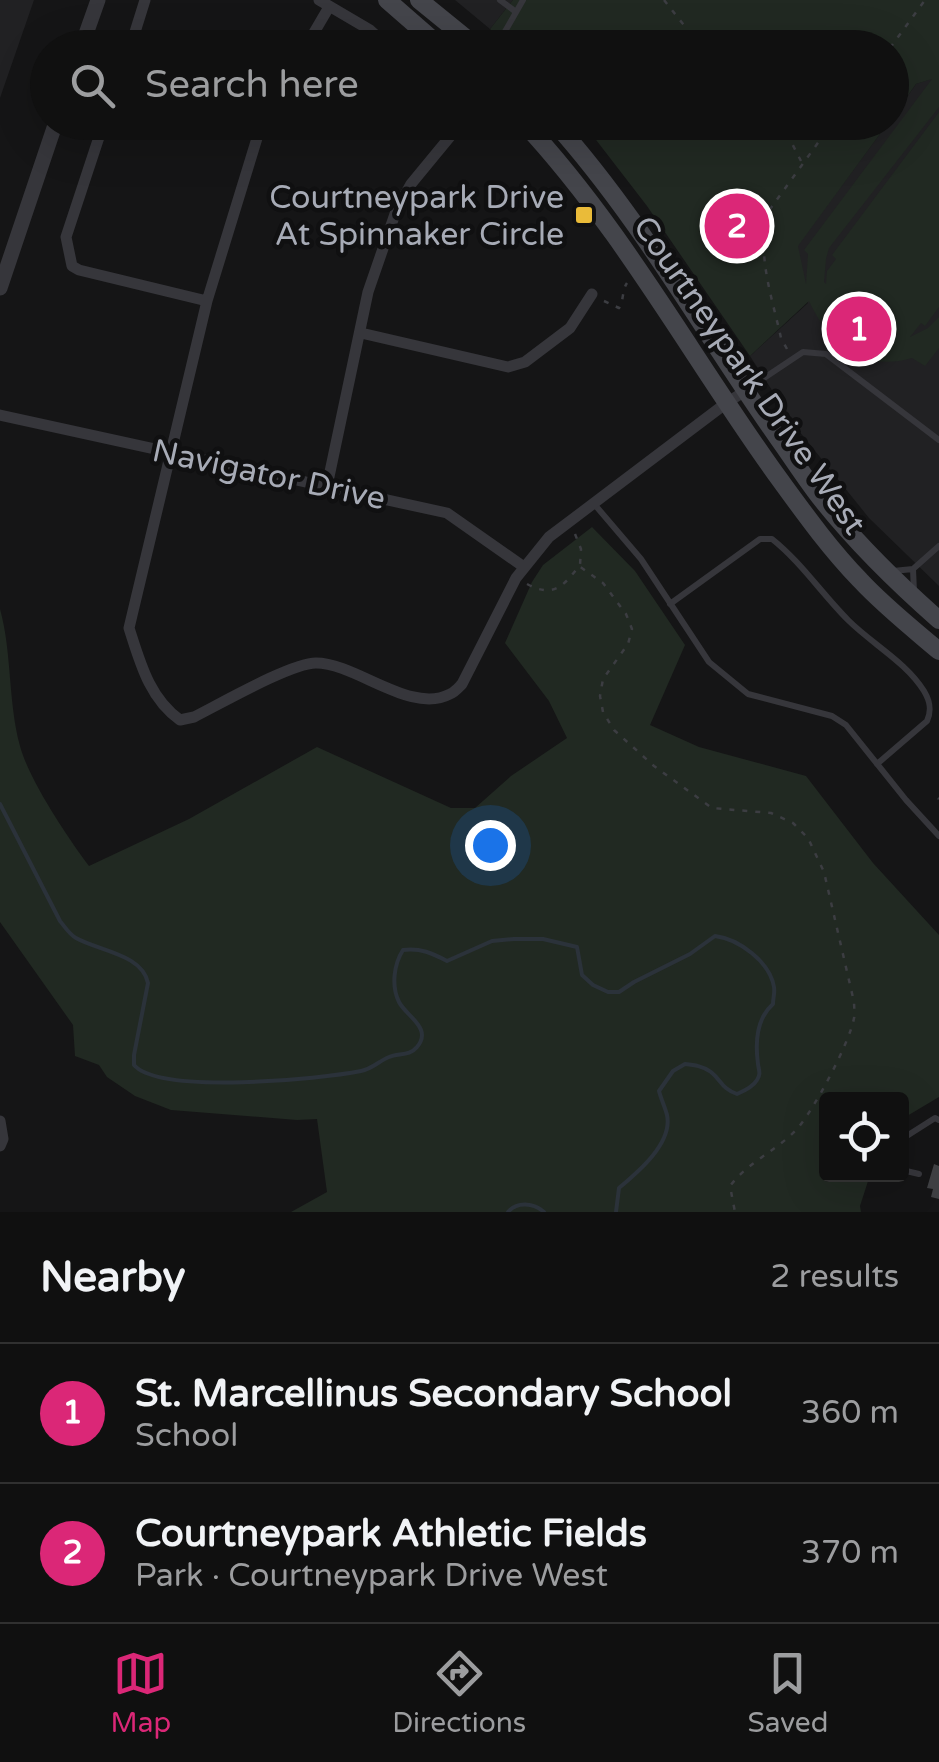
<!DOCTYPE html>
<html lang="en">
<head>
<meta charset="utf-8">
<style>
  :root { --surface:#101010; --page:#191919; --text:#f1f3f6; --muted:#9c9d9f; --line:#303030; --accent:#db2777 }
  body { margin:0; font-family:"Varela Round",sans-serif; background:var(--page); color:var(--text) }
  .controls { position:absolute; right:30px; bottom:30px; display:grid; overflow:hidden; border-radius:10px; box-shadow:0 10px 40px #0002 }
  .controls button { width:90px; height:90px; display:grid; place-items:center; padding:0; border:0; border-bottom:2px solid var(--line); background:var(--surface); color:var(--text); font:50px sans-serif }
  .you { position:absolute; left:490px; top:845px; width:35px; height:35px; margin:-25px; border:8px solid #fff; border-radius:50%; background:#1a73e8; box-shadow:0 0 0 15px #1a73e833 }
  .badge { display:grid; place-items:center; width:65px; height:65px; border-radius:50%; background:var(--accent); color:#fff; font-size:32px; font-weight:700 }
  .pin { position:absolute; translate:-50% -50%; border:5px solid #fff; box-shadow:0 2px 10px #0006 }
  .list { margin:0; padding:0; list-style:none }
  h2 { display:flex; justify-content:space-between; align-items:center; height:130px; margin:0; padding:0 40px; font-size:42px }
  h2 small { font-size:32px; font-weight:400; color:var(--muted) }
  .list li { display:grid; grid-template-columns:65px 1fr auto; gap:30px; align-items:center; box-sizing:border-box; height:140px; padding:0 40px; border-top:2px solid var(--line) }
  .list b { display:block; font-size:38px; white-space:nowrap }
  .list p { margin:0; font-size:32px; white-space:nowrap; color:var(--muted) }
  .list em { font-size:32px; font-style:normal; color:var(--muted) }
  .icon { flex:none; width:55px; height:55px; fill:none; stroke:currentColor; stroke-width:2; stroke-linecap:round; stroke-linejoin:round }
  .map { position:relative; flex:none; width:939px; height:1212px; overflow:hidden }
  .search { position:absolute; background:var(--surface); box-shadow:0 10px 40px #0002; left:30px; right:30px; top:30px; height:110px; display:flex; align-items:center; gap:25px; box-sizing:border-box; padding:0 35px; border-radius:55px; color:var(--muted); font-size:38px }
  .sheet { height:410px; background:var(--surface) }
  nav { display:flex; justify-content:space-around; align-items:center; box-sizing:border-box; height:140px; border-top:2px solid var(--line); background:var(--surface); font-size:28px; color:var(--muted) }
  nav a { display:grid; justify-items:center; gap:5px }
  nav .on { color:var(--accent) }
  .map>svg:first-child { display:block }
  .built { fill:#212123 }
  .green { fill:#212922 }
  .lines { fill:none; stroke-linecap:round; stroke-linejoin:round }
  .stream { stroke:#2b323a; stroke-width:4 }
  .building { fill:#3f4043 }
  .path { stroke:#3c3d42; stroke-width:2.5; stroke-dasharray:5 8; stroke-linecap:butt }
  .service { stroke:#36363b; stroke-width:6 }
  .minor { stroke:#36363b; stroke-width:11 }
  .tertiary { stroke:#36363b; stroke-width:15 }
  .secondary { stroke:#44454b; stroke-width:18 }
  .poi-dot { fill:#eabb39; stroke:#101011; stroke-width:4 }
  .labels { text-anchor:middle; stroke-width:9; stroke-linejoin:round; paint-order:stroke }
  .poi-label { font-size:32px; fill:#a7abb6; stroke:#101011; text-anchor:end }
  .street-label { font-size:32px; fill:#a7abb6; stroke:#101011 }
</style>
</head>
<body>
<div class="map">
<svg width="939" height="1212" viewBox="0 0 939 1212">
  <rect width="100%" height="100%" fill="#151516"/>
  <!-- built -->
  <path class="built" d="M0 0H34L0 98Z
    M455 0H513L490 29Z
    M939 76V586L869 518 795 426 750 356 808 303 797 246 888 123 892 122V118L916 84Z"/>
  <!-- green -->
  <path class="green" d="M513 0H939V107L829 248 826 259 824 282 826 284 827 271 836 259 832 255 939 112V307L925 326 921 323 910 337 928 328 939 317V348L925 366 912 358C862 373 828 342 809 301L750 356 647 206 583 123H888L798 246 806 284 808 254 804 250 932 79 916 84 892 118V48H508L490 29Z
    M592 527 635 571 685 645 650 725 699 747 806 776 873 863 939 935V1097L902 1119V1100H826V1174L870 1175 860 1206 861 1212H291L327 1192 317 1119 297 1120 171 1110 135 1096 107 1077 99 1065 75 1056 73 1025 0 922V609C12 652 8 702 20 746 29 780 68 838 89 866L189 819 317 747 451 808H475L511 776 567 738 549 701 505 643 532 582 543 565Z"/>
  <g class="lines">
    <!-- stream -->
    <path class="stream" d="M0 804 60 921C65 927 69 934 76 938 99 951 142 954 148 983L134 1055V1065C160 1095 321 1079 361 1071 372 1069 379 1061 389 1057 398 1053 410 1056 417 1047 433 1028 406 1016 399 1002 391 986 394 964 403 950 421 948 432 953 447 961L492 941 514 939H543L577 947 582 975 593 985 608 992H619L634 982 690 954 715 936C739 939 770 962 774 987 775 993 773 998 773 1004 756 1019 755 1042 758 1064 759 1071 761 1074 757 1080 753 1087 744 1091 737 1094 721 1088 722 1081 711 1072 703 1066 694 1065 685 1064L673 1071 659 1091C661 1099 665 1107 667 1115 673 1143 638 1172 619 1188L616 1212
      M508 1212C517 1201 534 1203 544 1212"/>
  </g>
  <!-- building -->
  <path class="building" d="M934 1164 939 1166V1199L931 1197 933 1189 927 1188Z"/>
  <g class="lines">
    <!-- path -->
    <path class="path" d="M664 0 702 48
      M890 48 925 0
      M781 122 801 161
      M470 128 476 131 484 122
      M604 301 619 308C624 300 622 290 627 283
      M787 349 781 338C772 297 756 253 768 212L833 122
      M575 534 581 549 580 565
      M527 584C553 598 563 587 579 566L603 583 626 614 632 629 628 644 603 679 600 696 603 712 614 730 654 766 712 808 771 813 793 823 808 838 824 872 854 1002C854 1004 855 1017 854 1018 850 1042 813 1112 796 1130 776 1151 748 1162 730 1186L735 1212
      M938 798 939 799"/>
    <!-- service -->
    <path class="service" d="M500 0 516 12
      M492 48 503 35 523 0
      M746 390 803 352 826 354 939 440
      M595 505 641 559 709 662 748 694 832 716 846 725 906 800 939 836
      M913 569 939 546
      M893 571 913 569 914 592
      M670 604 760 539H772C801 562 822 594 848 620 872 644 906 662 924 691 930 701 932 710 927 721L877 764
      M902 1139 935 1118 939 1120
      M902 1170 919 1174"/>
    <!-- minor -->
    <path class="minor" d="M319 0 370 30 390 48
      M130 48 145 0
      M305 48 329 7
      M104 122 66 237 72 266 79 270 207 301
      M262 122 207 301 129 628C140 662 149 698 180 720L194 717C220 704 291 663 316 663 356 663 411 715 450 694 455 692 458 688 462 684L516 578 549 537 725 404 745 391
      M361 333 508 367 525 362 570 328 592 294
      M0 415 447 513 524 567
      M327 486 368 292 396 211 411 184 453 133 458 122
      M0 1121 3 1139 0 1146"/>
    <!-- tertiary -->
    <path class="tertiary" d="M81 48 98 0
      M0 288 56 122"/>
    <!-- secondary -->
    <path class="secondary" d="M387 0 442 48
      M419 0 478 48
      M523 122C622 228 691 356 775 473 802 510 828 547 860 580 884 606 912 628 939 651
      M554 122C641 219 704 333 778 438 793 459 807 481 822 500 857 544 897 583 939 620"/>
  </g>
  <!-- markers -->
  <rect class="poi-dot" x="574" y="205" width="20" height="20" rx="5"/>
  <g class="labels">
    <!-- poi labels -->
    <g class="poi-label">
      <text x="564" y="208">Courtneypark Drive<tspan x="564" dy="37">At Spinnaker Circle</tspan></text>
    </g>
    <!-- street labels -->
    <g class="street-label">
      <text transform="translate(750 375) rotate(55)" y="11">Courtneypark Drive West</text>
      <text transform="translate(269 474) rotate(12)" y="11">Navigator Drive</text>
    </g>
  </g>
</svg>
<div class="controls">
<button><svg class="icon" aria-label="locate" viewBox="0 0 24 24"><circle cx="12" cy="12" r="6"/><path d="M12 2v4M12 18v4M2 12h4M18 12h4"/></svg></button>
</div>
<div class="you"></div>
<div class="pin badge" style="left:859px;top:329px">1</div>
<div class="pin badge" style="left:737px;top:226px">2</div>
<div class="search"><svg class="icon" aria-label="search" viewBox="0 0 24 24"><circle cx="10" cy="10" r="6"/><path d="M15 15l6 6"/></svg>Search here</div>
</div>
<section class="sheet">
<h2>Nearby<small>2 results</small></h2>
<ul class="list">
<li><span class="badge">1</span><div><b>St. Marcellinus Secondary School</b><p>School</p></div><em>360 m</em></li>
<li><span class="badge">2</span><div><b>Courtneypark Athletic Fields</b><p>Park · Courtneypark Drive West</p></div><em>370 m</em></li>
</ul>
</section>
<nav>
<a class="on"><svg class="icon" aria-label="map" viewBox="0 0 24 24"><path d="M3 6l6-2 6 2 6-2v14l-6 2-6-2-6 2zM9 4v14M15 6v14"/></svg>Map</a>
<a><svg class="icon" aria-label="directions" viewBox="0 0 24 24"><path d="M12 3l9 9-9 9-9-9zM9 14v-3h6M13 9l2 2-2 2"/></svg>Directions</a>
<a><svg class="icon" aria-label="saved" viewBox="0 0 24 24"><path d="M7 4h10v16l-5-4-5 4z"/></svg>Saved</a>
</nav>
</body>
</html>
